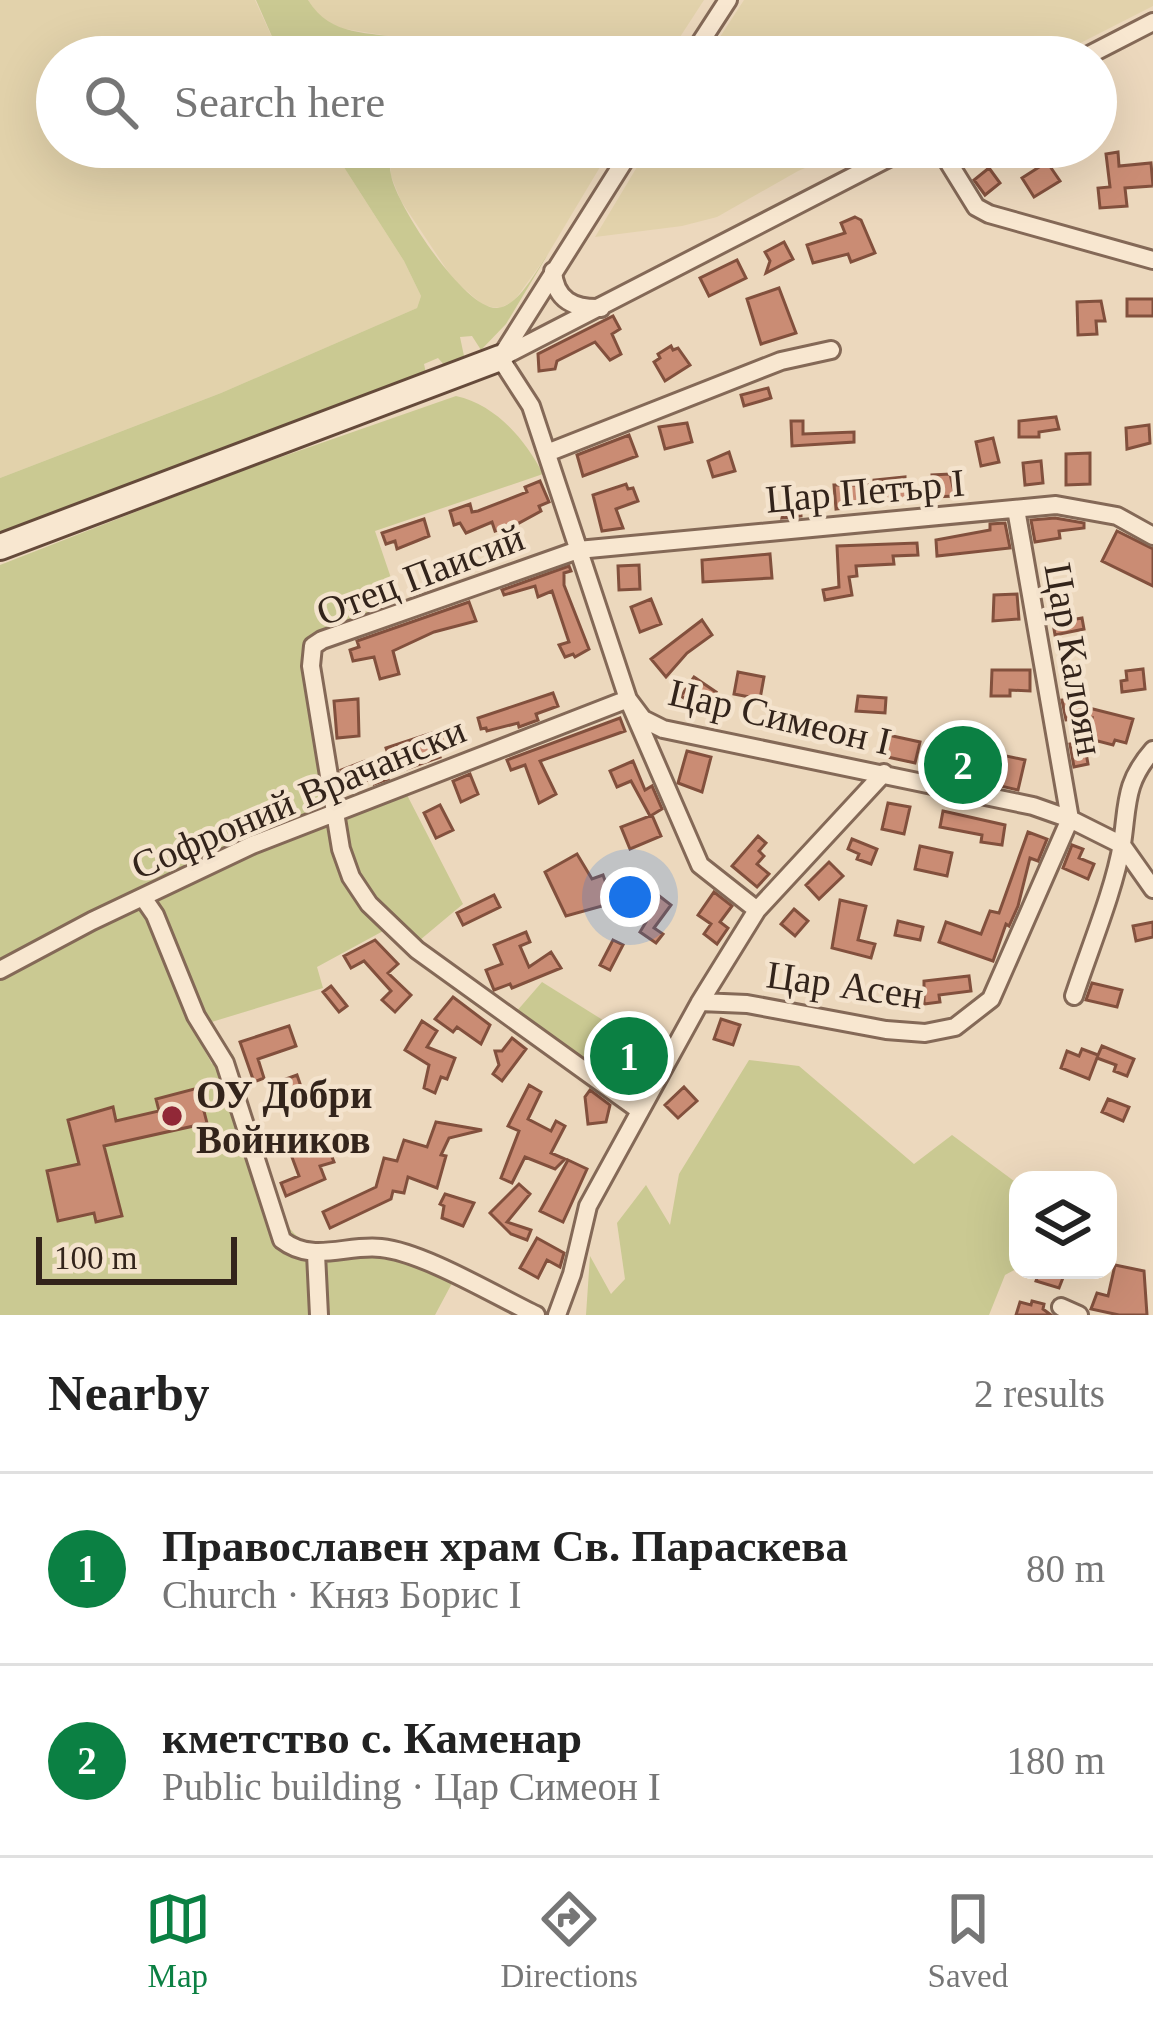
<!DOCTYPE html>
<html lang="en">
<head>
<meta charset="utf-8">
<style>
  :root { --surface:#fff; --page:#f2f2f2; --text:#222; --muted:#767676; --line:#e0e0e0; --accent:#0b8043 }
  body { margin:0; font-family:"Times New Roman",serif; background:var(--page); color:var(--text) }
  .controls { position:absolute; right:36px; bottom:36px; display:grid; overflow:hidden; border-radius:24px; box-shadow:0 12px 48px #0002 }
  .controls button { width:108px; height:108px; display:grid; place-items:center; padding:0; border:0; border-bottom:3px solid var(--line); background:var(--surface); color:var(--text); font:60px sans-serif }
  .scale { position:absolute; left:36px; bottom:30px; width:201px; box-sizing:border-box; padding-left:12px; border:6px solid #33241b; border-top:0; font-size:33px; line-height:42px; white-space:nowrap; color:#33241b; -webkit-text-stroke:9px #f4e3cd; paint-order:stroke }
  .you { position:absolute; left:630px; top:897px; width:42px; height:42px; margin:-30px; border:9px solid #fff; border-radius:50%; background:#1a73e8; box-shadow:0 0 0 18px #1a73e833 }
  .badge { display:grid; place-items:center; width:78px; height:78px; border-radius:50%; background:var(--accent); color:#fff; font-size:39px; font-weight:700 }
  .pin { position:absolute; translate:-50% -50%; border:6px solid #fff; box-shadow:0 3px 12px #0006 }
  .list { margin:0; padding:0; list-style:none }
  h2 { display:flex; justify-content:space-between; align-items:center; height:156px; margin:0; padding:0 48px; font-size:51px }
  h2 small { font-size:39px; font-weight:400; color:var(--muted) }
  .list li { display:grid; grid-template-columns:78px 1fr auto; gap:36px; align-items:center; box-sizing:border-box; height:192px; padding:0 48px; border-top:3px solid var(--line) }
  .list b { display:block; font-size:45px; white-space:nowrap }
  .list p { margin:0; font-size:39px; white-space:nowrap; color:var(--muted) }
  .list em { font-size:39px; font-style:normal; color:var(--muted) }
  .icon { flex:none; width:66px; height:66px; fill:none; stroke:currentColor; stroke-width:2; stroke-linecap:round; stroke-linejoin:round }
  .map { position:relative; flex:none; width:1153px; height:1315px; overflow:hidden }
  .search { position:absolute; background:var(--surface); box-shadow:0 12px 48px #0002; left:36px; right:36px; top:36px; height:132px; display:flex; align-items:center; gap:30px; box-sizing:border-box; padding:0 42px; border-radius:66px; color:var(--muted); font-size:45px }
  .sheet { height:540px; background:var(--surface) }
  nav { display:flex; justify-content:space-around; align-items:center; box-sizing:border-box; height:168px; border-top:3px solid var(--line); background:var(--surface); font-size:33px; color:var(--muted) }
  nav a { display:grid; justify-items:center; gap:6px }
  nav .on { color:var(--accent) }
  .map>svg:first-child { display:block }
  .farmland { fill:#e2d2ab }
  .green { fill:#cac992 }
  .building { fill:#ca8c74; stroke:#82503d; stroke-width:3 }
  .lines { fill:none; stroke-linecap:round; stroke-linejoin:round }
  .street-casing { stroke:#846957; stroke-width:22 }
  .secondary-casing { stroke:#654a3a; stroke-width:30 }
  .street { stroke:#f8e7d0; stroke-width:16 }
  .secondary { stroke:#f8e7d0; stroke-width:24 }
  .poi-dot { fill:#912837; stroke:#f4e3cd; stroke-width:4.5 }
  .labels { text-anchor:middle; stroke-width:9; stroke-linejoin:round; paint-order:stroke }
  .street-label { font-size:39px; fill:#33241b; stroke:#f4e3cd }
  .poi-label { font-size:39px; font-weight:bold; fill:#33241b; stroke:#f4e3cd; text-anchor:start }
</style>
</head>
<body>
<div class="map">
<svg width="1153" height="1315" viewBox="0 0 1153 1315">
  <rect width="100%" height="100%" fill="#ecd8bd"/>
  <!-- farmland -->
  <path class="farmland" d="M0 0H255L281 57H57V147H331L404 261 421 296 417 308 221 393 0 478Z
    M308 0H704L667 57H423L408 39 339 28 321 20Z
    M744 0H1153V6L1053 57H707Z
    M391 147H612L548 254 514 301 500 308 484 306 453 279 401 201 391 176Z
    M649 147H854L798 171 717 217 682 226 595 237Z"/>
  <!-- green -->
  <path class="green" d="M256 0H308C331 38 369 31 408 39L423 57H281Z
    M331 147H391C391 156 389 166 391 175 396 205 466 312 498 308 520 305 536 270 548 254L506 324 481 350 472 336 460 337 464 356 445 366 438 358 424 364 426 373 0 537V478L221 393 417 308 421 296 404 261Z
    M456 396C496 405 525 439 543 474L375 531 405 619 330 644 319 654 318 665 339 814 406 793 463 904 420 940 396 924 317 967 323 988 192 1028 212 1064 233 1054 277 1207C311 1277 340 1228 389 1240 412 1245 437 1262 458 1272L435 1315H0V565L235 473Z
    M542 982 662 1057 635 1100 516 1012Z
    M749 1060 799 1066 914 1164 952 1135 1018 1184V1268L1005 1275 989 1315H586L590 1256 611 1294 625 1279 617 1223 646 1185 670 1225 679 1174Z"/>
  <!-- building -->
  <path class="building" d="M1118 152 1119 166 1151 163 1153 186 1125 188 1127 206 1100 208 1098 188 1110 187 1106 154Z
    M1047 162 1060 181 1034 197 1022 178Z
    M989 168 1000 183 985 195 974 180Z
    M855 217 861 220 875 253 851 262 848 254 813 263 807 245 845 233 841 223Z
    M784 242 793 259 766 273 770 261 765 252Z
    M737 260 746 278 709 296 700 278Z
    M779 288 796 333 761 344 747 299Z
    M1127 299H1153V316H1127Z
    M1101 301 1105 321H1096L1097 334 1078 335 1077 302Z
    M613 316 620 329 612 334 621 354 610 360 595 342 557 361 555 369 539 371 538 354Z
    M671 346 673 350 678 348 690 365 665 381 654 362 660 358 658 354Z
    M768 388 771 398 744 406 741 395Z
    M1056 417 1059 429 1039 432V437H1019V421Z
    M791 421H803V434L854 432V442L792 446Z
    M687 423 692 442 665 449 659 427Z
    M1149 425 1150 443 1127 449 1126 428Z
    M629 435 637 456 583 476 577 455Z
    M993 438 999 462 981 466 976 442Z
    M729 452 735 471 713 477 708 461Z
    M1090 453V484L1066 485V454Z
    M1041 461 1043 483 1025 485 1023 463Z
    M950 474 955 496 933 497 932 475Z
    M905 477V484H912L913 499 836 509 834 485H874V480Z
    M540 481 549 502 539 506 541 511 519 523 495 531 492 522 466 533 460 523 454 525 450 511 470 504 472 512 478 511 527 492 525 487Z
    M626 484 628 489 633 488 638 501 616 509 623 528 602 531 593 495Z
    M800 500 801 516 782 518 786 501Z
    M1055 518 1084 523V528L1059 531 1060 538 1035 542 1031 520Z
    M424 519 429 536 397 549 395 541 386 544 382 533Z
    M1005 523 1010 548 937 556 936 540 990 530V524Z
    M1117 531 1153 549V586L1102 561Z
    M917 543 918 555 893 556 894 564 856 566 857 576 849 577 852 595 825 600 823 590 839 587 837 546Z
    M770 554 772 578 703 582 702 560Z
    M639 565 640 589 619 590 618 566Z
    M569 566 571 571 564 573V585L589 649 575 657 573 654 565 657 559 645 569 642 552 591 538 597 535 586 504 595 502 590Z
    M1017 594 1019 619 993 621 994 595Z
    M651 599 661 624 640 632 631 607Z
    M469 602 476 621 434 632 393 651 399 674 380 679 374 657 353 661 350 650 359 647 357 641Z
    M1082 618 1084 629 1055 635 1053 623Z
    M702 620 712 635 687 653 666 677 651 659Z
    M1143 669 1145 689 1122 692 1121 681 1127 680 1126 671Z
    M992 670H1030V691L1010 690V696H991Z
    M738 672 764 677 760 699 734 694Z
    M694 677 716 692 703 711 681 696Z
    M553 693 558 706 536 714 538 720 519 727 518 723 487 731 486 728 481 729 478 718Z
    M858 696 886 698 885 713 856 711Z
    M1084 698 1085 707 1133 719 1126 743 1115 740 1113 745 1086 738 1092 718 1066 720 1062 700Z
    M358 699 359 736 337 738 334 701Z
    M620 718 625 731 540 761 556 794 539 803 525 765 511 770 507 760Z
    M456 725 461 737 454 739 456 743 437 750 440 757 395 773 386 748Z
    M888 735 920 742 915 763 883 756Z
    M1084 742 1088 764 1074 767 1070 744Z
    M950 747 996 759 997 754 1025 760 1018 790 953 775 954 771 938 768 942 748Z
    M687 751 711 757 702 792 678 783Z
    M365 761 370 774 384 768 388 779 374 784 372 778 348 788 341 770Z
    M633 761 645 790 652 786 662 809 652 815 661 836 630 849 621 827 650 816 631 781 617 787 610 771Z
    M470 774 478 794 461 802 453 781Z
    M888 803 910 807 904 834 882 829Z
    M440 805 453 830 436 838 424 813Z
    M943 811 1005 825 1002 845 981 842 982 835 940 827Z
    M1028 832 1047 839 1038 861 1030 858 1018 906 1009 926 1006 924 993 961 939 942 946 922 981 934 990 911 999 913Z
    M758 836 766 843 759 851 764 856 757 864 769 874 757 887 732 866Z
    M852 839 877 849 871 864 857 859 859 854 848 849Z
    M1072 845 1083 849 1079 858 1094 864 1088 879 1063 868Z
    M920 846 952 853 947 876 915 869Z
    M577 854 592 879 603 875 613 903 566 916 545 872Z
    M829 862 843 876 819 899 806 885Z
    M714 892 732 906 720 922 728 928 717 944 704 934 711 924 698 915Z
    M494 895 500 907 463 925 457 913Z
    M658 895 671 905 654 928 663 934 656 943 640 932 646 922 641 919Z
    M840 900 866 906 858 940 875 944 871 958 832 948Z
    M794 909 808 921 795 936 781 924Z
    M898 921 923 927 920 940 895 935Z
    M1153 922V937L1136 941 1133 926Z
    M526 932 530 942 520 946 529 967 551 952 561 968 512 988 510 984 494 990 486 970 502 964 494 945Z
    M375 940 398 964 388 973 411 995 395 1012 382 1000 391 991 364 961 351 968 344 956Z
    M613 940 623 945 610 970 600 965Z
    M969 976 971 991 939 995 940 1002 924 1004V981Z
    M1092 983 1122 990 1117 1007 1086 1000Z
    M331 986 347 1006 339 1012 323 992Z
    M453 997 490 1025 481 1044 457 1027 453 1032 435 1019Z
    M721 1019 740 1025 733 1045 714 1039Z
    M422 1021 437 1031 427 1047 455 1058 447 1079 441 1077 435 1093 424 1088 429 1065 405 1050Z
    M289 1026 296 1046 258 1059 264 1078 254 1082 240 1042Z
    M512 1038 526 1049 502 1081 493 1074 499 1065 495 1051H502Z
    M620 1042 642 1055 645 1066 635 1069 612 1056Z
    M1102 1046 1134 1059 1127 1076 1114 1071 1116 1065 1097 1058 1089 1079 1061 1068 1067 1051 1079 1056 1082 1049 1098 1055Z
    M297 1075 306 1101 283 1108 275 1083Z
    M529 1085 541 1092 528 1119 551 1131 556 1121 565 1126 551 1153 565 1159 555 1169 525 1157 512 1183 501 1178 519 1131 508 1126Z
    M684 1087 697 1101 678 1118 665 1105Z
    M198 1088 207 1123 104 1146 122 1216 96 1222 94 1213 58 1221 47 1171 79 1164 68 1120 113 1107 116 1121 159 1111 156 1099Z
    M590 1090 610 1105 606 1122 588 1124 585 1097Z
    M1108 1099 1129 1107 1123 1121 1102 1112Z
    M436 1122 482 1130 449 1138 441 1155 446 1156 437 1188 408 1177 404 1193 393 1191 391 1199 330 1228 323 1212 376 1187 384 1158 397 1161 404 1140 427 1147Z
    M325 1139 334 1162 320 1166 325 1179 286 1196 281 1183 299 1176 290 1152Z
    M568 1160 587 1169 563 1222 540 1211Z
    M519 1184 530 1194 507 1222 531 1230 527 1240 511 1234 490 1213Z
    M445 1194 474 1203 463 1226 442 1218 444 1206 440 1204Z
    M537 1238 564 1253 560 1267 547 1260 538 1278 520 1268Z
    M1115 1265 1144 1271 1147 1315H1119L1091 1309 1097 1293 1108 1296Z
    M1040 1270H1066L1059 1288 1036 1281Z
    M1032 1301 1044 1304 1043 1309 1051 1315H1016L1020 1302 1031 1305Z"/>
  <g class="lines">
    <defs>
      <path id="street" d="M691 57 728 0
        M1085 57 1153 22
        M939 147 976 207 989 214 1153 260
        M553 271C555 300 574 309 601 308
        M500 358 531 406 628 699 643 719 663 729 1033 806 1070 819 1122 845 1153 889
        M500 358 910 147
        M500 358 633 147
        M547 453 781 361 831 350
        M144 899 155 915 196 1016 225 1063 282 1240C313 1264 346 1244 381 1248 423 1252 496 1296 536 1315
        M0 970 92 921 252 845 628 699 700 865 757 910
        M1074 996C1089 950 1114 891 1122 844 1128 804 1124 783 1153 750
        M700 1002 747 1004 886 1030 925 1033 955 1027 991 999 1070 819 1016 509
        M639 1110 417 950 369 904 351 877 341 849 311 666 313 646 322 640 578 550 1056 505 1117 516 1153 536
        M316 1254 319 1315
        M1061 1307 1079 1315
        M557 1315 572 1274 588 1206 700 1002 757 910 884 773"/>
      <path id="secondary" d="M0 547 500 358"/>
    </defs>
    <!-- street casing -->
    <use href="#street" class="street-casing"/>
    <!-- secondary casing -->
    <use href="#secondary" class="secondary-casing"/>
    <!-- street -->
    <use href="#street" class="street"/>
    <!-- secondary -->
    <use href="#secondary" class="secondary"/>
  </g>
  <!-- markers -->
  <circle class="poi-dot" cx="172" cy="1116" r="12"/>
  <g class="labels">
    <!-- street labels -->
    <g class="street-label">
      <text transform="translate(865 490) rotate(-5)" y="14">Цар Петър I</text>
      <text transform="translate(420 574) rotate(-21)" y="14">Отец Паисий</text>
      <text transform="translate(1075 659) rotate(80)" y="14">Цар Калоян</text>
      <text transform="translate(780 716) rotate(13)" y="14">Цар Симеон I</text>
      <text transform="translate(298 797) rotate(-23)" y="14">Софроний Врачански</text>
      <text transform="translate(845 984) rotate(8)" y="14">Цар Асен</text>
    </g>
    <!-- poi labels -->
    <g class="poi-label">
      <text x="196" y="1108">ОУ Добри<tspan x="196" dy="45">Войников</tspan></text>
    </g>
  </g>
</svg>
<div class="controls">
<button><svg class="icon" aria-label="layers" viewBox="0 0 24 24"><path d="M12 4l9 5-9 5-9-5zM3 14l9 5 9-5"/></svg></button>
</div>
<div class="scale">100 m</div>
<div class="you"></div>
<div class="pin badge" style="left:629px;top:1056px">1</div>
<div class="pin badge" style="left:963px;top:765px">2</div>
<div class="search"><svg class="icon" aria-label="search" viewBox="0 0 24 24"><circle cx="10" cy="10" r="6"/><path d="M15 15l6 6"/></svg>Search here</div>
</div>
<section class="sheet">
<h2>Nearby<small>2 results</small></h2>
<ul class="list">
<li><span class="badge">1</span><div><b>Православен храм Св. Параскева</b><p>Church · Княз Борис I</p></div><em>80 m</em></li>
<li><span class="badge">2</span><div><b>кметство с. Каменар</b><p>Public building · Цар Симеон I</p></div><em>180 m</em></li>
</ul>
</section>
<nav>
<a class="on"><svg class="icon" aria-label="map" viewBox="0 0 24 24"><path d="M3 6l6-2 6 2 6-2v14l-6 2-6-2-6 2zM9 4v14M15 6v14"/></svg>Map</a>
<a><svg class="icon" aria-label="directions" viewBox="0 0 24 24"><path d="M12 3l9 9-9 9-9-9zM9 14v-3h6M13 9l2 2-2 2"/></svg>Directions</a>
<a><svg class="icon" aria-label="saved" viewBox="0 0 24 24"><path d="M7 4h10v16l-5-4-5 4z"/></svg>Saved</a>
</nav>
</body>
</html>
